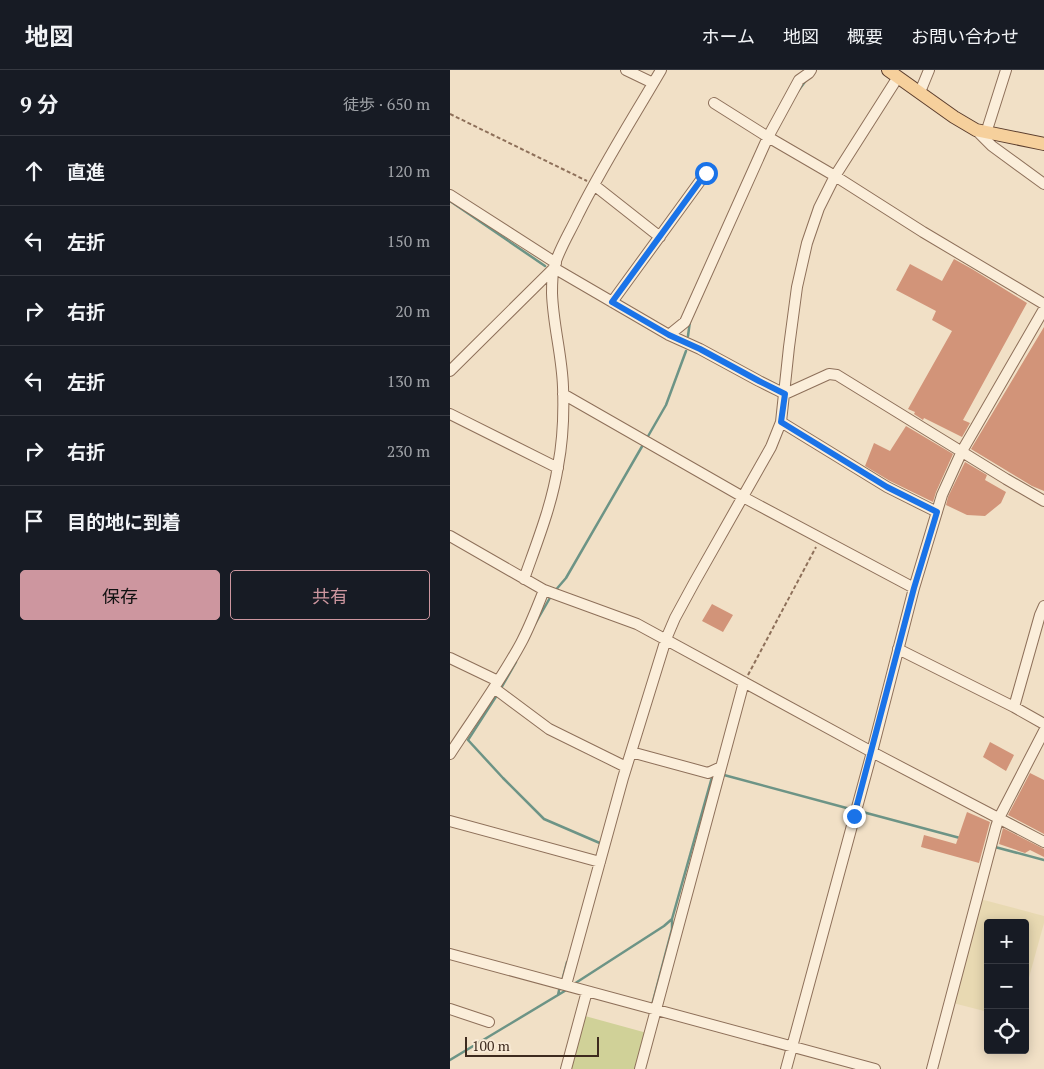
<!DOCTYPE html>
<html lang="ja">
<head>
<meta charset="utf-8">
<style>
  :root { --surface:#171b24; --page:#242831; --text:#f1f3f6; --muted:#9ea1a6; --line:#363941; --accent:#cd969f }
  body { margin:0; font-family:"PT Serif","Noto Sans JP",serif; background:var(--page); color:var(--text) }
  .controls { position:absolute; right:15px; bottom:15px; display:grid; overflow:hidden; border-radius:5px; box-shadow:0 2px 12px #0003 }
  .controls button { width:45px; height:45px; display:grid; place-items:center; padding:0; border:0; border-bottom:1px solid var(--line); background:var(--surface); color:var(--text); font:25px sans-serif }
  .scale { position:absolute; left:15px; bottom:12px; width:134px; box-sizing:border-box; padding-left:5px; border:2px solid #3d2a1e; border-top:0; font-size:14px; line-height:18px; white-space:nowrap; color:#3d2a1e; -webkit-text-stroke:4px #f8ead6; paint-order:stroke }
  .stop { position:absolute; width:15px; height:15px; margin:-11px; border:4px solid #1a73e8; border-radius:50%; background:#fff }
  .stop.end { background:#1a73e8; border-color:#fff; box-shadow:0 1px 5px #0008 }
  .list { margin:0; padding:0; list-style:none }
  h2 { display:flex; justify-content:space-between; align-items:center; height:65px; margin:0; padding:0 20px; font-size:21px }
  h2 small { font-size:16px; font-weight:400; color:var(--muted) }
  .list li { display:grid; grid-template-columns:32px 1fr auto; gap:15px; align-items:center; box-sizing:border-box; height:70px; padding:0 20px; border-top:1px solid var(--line) }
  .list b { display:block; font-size:19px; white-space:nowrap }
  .list em { font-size:16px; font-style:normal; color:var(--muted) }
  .actions { display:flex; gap:10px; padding:15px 20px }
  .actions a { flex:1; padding:11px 0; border:1px solid var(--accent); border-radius:5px; text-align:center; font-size:18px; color:var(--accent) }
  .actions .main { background:var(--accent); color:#111 }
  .icon { flex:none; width:28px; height:28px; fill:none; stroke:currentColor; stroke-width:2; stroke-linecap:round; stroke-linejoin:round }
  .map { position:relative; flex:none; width:594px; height:999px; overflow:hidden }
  header { display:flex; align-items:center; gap:30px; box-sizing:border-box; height:70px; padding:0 25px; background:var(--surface); border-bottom:1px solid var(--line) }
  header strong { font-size:24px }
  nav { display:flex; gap:28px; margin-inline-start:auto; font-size:18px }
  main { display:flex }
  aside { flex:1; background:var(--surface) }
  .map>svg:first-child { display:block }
  .farmland { fill:#e8d9b2 }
  .green { fill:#d0d198 }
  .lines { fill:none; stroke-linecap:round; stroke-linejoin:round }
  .stream { stroke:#6d9486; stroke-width:2.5 }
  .building { fill:#d29479 }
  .minor-casing { stroke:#8e705a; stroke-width:12 }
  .major-casing { stroke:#5c3e2e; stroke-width:14 }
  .path { stroke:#8e705a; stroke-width:2; stroke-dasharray:4 2.5; stroke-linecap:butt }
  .minor { stroke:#fbeeda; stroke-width:10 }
  .major { stroke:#f6d09c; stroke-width:12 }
  .route { stroke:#1a73e8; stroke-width:6 }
</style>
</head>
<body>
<header>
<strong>地図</strong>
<nav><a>ホーム</a><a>地図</a><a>概要</a><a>お問い合わせ</a></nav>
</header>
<main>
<aside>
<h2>9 分<small>徒歩 · 650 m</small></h2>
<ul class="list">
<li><svg class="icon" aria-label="ahead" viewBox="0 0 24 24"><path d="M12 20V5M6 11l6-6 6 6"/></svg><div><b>直進</b></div><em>120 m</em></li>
<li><svg class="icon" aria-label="left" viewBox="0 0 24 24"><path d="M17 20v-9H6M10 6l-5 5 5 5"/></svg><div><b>左折</b></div><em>150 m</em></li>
<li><svg class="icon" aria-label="right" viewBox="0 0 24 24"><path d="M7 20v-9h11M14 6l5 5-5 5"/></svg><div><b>右折</b></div><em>20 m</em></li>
<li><svg class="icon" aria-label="left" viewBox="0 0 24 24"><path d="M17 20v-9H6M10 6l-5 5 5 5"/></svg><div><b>左折</b></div><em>130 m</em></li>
<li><svg class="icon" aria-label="right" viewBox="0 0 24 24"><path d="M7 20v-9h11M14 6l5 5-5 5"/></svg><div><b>右折</b></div><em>230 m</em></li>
<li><svg class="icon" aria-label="arrive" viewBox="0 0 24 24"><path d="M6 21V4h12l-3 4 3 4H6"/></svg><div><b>目的地に到着</b></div></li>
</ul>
<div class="actions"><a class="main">保存</a><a>共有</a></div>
</aside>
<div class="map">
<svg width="594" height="999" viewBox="0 0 594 999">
  <rect width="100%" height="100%" fill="#f1e0c6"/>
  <!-- farmland -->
  <path class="farmland" d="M530 829 594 846V853L575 922V853H538V942L503 933Z"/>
  <!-- green -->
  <path class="green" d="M135 946 197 963 188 999H121Z"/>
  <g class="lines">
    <!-- stream -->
    <path class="stream" d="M348 21 357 9
      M0 131 95 196
      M238 266 240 251
      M197 368 216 335 236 281
      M104 522 116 508 194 373
      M85 554 101 526
      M50 620 66 592
      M47 625 18 670 53 708 94 749 152 774
      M272 705H274L404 740
      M409 741 510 768
      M545 777 594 790
      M112 911 117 892
      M124 914 214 856 222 849 262 707 266 706
      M108 925 110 916
      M202 935 222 859V849
      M0 990 118 919"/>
  </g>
  <!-- building -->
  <path class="building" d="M504 189 522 199 577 233 513 350 520 353 512 367 474 348 473 350 464 344 465 342 458 339 502 261 482 250 486 241 446 220 460 194 492 211Z
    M594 257V421L582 416 521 379Z
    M456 356 503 384 486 422 483 432 440 411 415 396 424 373 440 381Z
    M515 392 537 405 535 410 556 422 551 433 535 446 517 445 496 435 498 427Z
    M262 534 283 545 273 562 252 551Z
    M540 672 564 685 556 701 533 687Z
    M580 703 594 710V764L558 745Z
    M517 742 540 752 529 793 471 777 474 765 506 774Z
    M553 758 594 779V787L580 780 575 783 549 774Z"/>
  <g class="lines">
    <defs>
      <path id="minor" d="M176 0 203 13
        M470 22 479 0
        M264 33 318 67 385 106 473 162 594 234
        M526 60 542 76 594 114
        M536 63 556 0
        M144 115 210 167
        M0 125 106 193
        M104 198 219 265 250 279 309 311 335 324
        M162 232 256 103
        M219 265 235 252 318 67 349 10 359 3 361 0
        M0 301 104 198
        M113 324 293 427 464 518
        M335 324 379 304 387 305 556 409 594 431
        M0 344 108 398
        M331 352 437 417 487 442
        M0 466 94 520 187 554 422 682 594 772
        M74 509C87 472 102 435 108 396 113 370 114 343 113 317 112 285 103 255 102 223 102 215 102 205 104 197 109 179 120 162 128 145 153 95 183 48 211 0
        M448 579 564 637 594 654
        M0 588 48 611
        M44 618 99 659 176 697
        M564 637 590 545 594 536
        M181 682 258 703 271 697
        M0 684C24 647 50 612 71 573 80 556 87 538 94 520
        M0 751 150 792
        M0 884 425 999
        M116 915 173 708 216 569 225 548 244 513 321 377 331 352 339 277 347 217 357 173 369 138 385 106 448 7
        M0 939 39 952
        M116 999 137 921
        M190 999 294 612
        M336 999 422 682 464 518 492 425 512 381 594 239
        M482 999 546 757 549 748 594 661"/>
      <path id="major" d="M438 0 504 47 526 60 594 74"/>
    </defs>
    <!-- minor casing -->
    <use href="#minor" class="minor-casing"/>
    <!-- major casing -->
    <use href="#major" class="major-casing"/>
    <!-- path -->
    <path class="path" d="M0 44 137 111
      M298 605 366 477"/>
    <!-- minor -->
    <use href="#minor" class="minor"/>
    <!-- major -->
    <use href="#major" class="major"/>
  </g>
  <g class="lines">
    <!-- route -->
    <path class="route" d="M256 103 162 232 219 265 250 279 309 311 335 324 331 352 437 417 487 442 464 518 404 746"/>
  </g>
</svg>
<div class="controls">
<button>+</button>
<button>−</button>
<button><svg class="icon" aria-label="locate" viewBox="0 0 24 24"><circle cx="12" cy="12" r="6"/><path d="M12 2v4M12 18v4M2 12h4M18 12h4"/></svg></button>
</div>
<div class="scale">100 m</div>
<div class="stop" style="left:256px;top:103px"></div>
<div class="stop end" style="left:404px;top:746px"></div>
</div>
</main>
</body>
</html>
